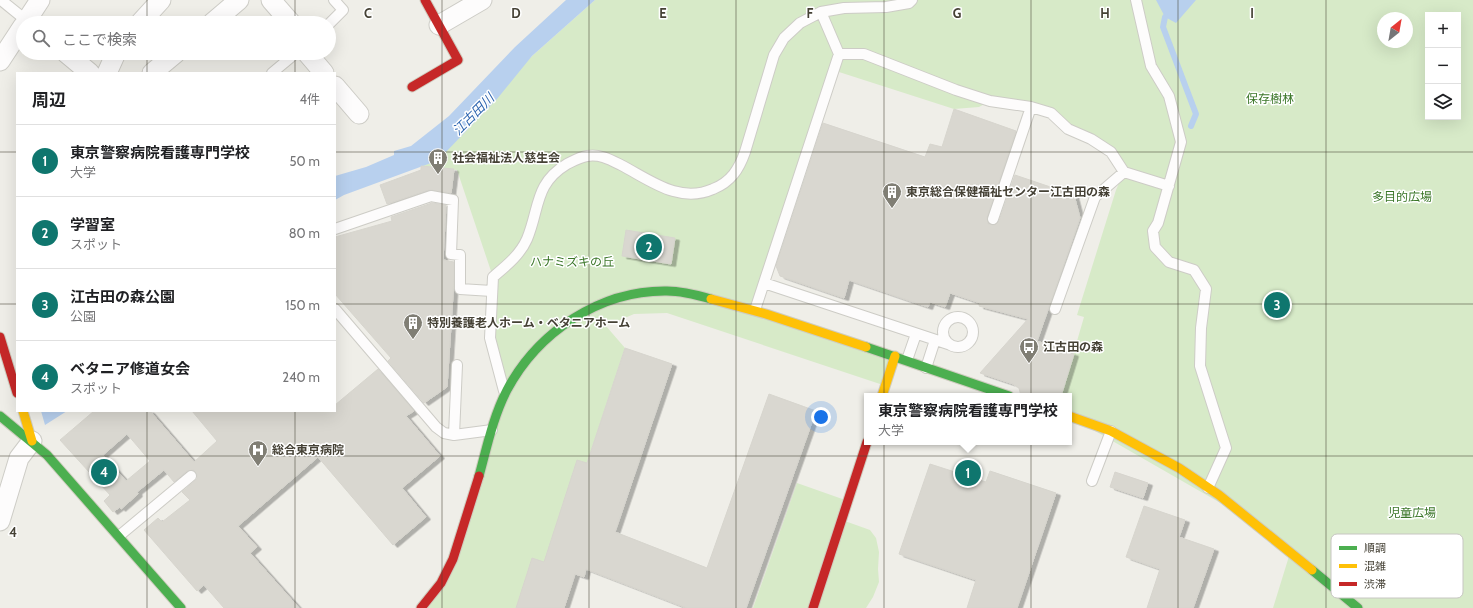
<!DOCTYPE html>
<html lang="ja">
<head>
<meta charset="utf-8">
<style>
  :root { --surface:#fff; --page:#f6f6f6; --text:#202124; --muted:#757577; --line:#e0e0e0; --accent:#0f766e }
  body { margin:0; font-family:Cabin,"Noto Sans JP",sans-serif; background:var(--page); color:var(--text) }
  .controls { position:absolute; right:12px; top:12px; display:grid; overflow:hidden; border-radius:0px; box-shadow:0 4px 16px #0002 }
  .controls button { width:36px; height:36px; display:grid; place-items:center; padding:0; border:0; border-bottom:1px solid var(--line); background:var(--surface); color:var(--text); font:20px sans-serif }
  .compass { position:absolute; left:1377px; top:12px; width:36px; height:36px; border-radius:50%; background:var(--surface); box-shadow:0 4px 16px #0002; rotate:31deg }
  .you { position:absolute; left:821px; top:417px; width:14px; height:14px; margin:-10px; border:3px solid #fff; border-radius:50%; background:#1a73e8; box-shadow:0 0 0 6px #1a73e833 }
  .badge { display:grid; place-items:center; width:26px; height:26px; border-radius:50%; background:var(--accent); color:#fff; font-size:13px; font-weight:700 }
  .pin { position:absolute; translate:-50% -50%; border:2px solid #fff; box-shadow:0 1px 4px #0006 }
  .popup { position:absolute; left:864px; top:393px; width:208px; height:52px; box-sizing:border-box; display:grid; place-content:center; border-radius:0px; background:var(--surface); filter:drop-shadow(0 1px 3px #0005); font-size:13px; white-space:nowrap; color:var(--muted) }
  .popup b { font-size:15px; color:var(--text) }
  .popup::after { content:''; position:absolute; left:50%; top:100%; margin-left:-8px; border:8px solid transparent; border-top-color:var(--surface) }
  .list { margin:0; padding:0; list-style:none }
  h2 { display:flex; justify-content:space-between; align-items:center; height:52px; margin:0; padding:0 16px; font-size:17px }
  h2 small { font-size:13px; font-weight:400; color:var(--muted) }
  .list li { display:grid; grid-template-columns:26px 1fr auto; gap:12px; align-items:center; box-sizing:border-box; height:72px; padding:0 16px; border-top:1px solid var(--line) }
  .list b { display:block; font-size:15px; white-space:nowrap }
  .list p { margin:0; font-size:13px; white-space:nowrap; color:var(--muted) }
  .list em { font-size:13px; font-style:normal; color:var(--muted) }
  .icon { flex:none; width:22px; height:22px; fill:none; stroke:currentColor; stroke-width:2; stroke-linecap:round; stroke-linejoin:round }
  .map { position:relative; flex:none; width:1473px; height:608px; overflow:hidden }
  .search { position:absolute; background:var(--surface); box-shadow:0 4px 16px #0002; left:16px; top:16px; width:320px; height:44px; display:flex; align-items:center; gap:10px; box-sizing:border-box; padding:0 14px; border-radius:22px; color:var(--muted); font-size:15px }
  .panel { position:absolute; background:var(--surface); box-shadow:0 4px 16px #0002; left:16px; top:72px; width:320px; height:340px; border-radius:0px }
  .map>svg:first-child { display:block }
  .green { fill:#d7eac8; fill-rule:evenodd }
  .water { fill:#b8d0ee }
  .lines { fill:none; stroke-linecap:round; stroke-linejoin:round }
  .stream { stroke:#b8d0ee; stroke-width:6 }
  .building { fill:#d9d7d0; stroke:#d7d5ce; fill-rule:evenodd; filter:url(#shadow) }
  .lane-casing { stroke:#cdccc6; stroke-width:12 }
  .street-casing { stroke:#cdccc6; stroke-width:21 }
  .fast-casing { stroke:#cfccbf; stroke-width:11 }
  .slow-casing { stroke:#cfccbf; stroke-width:11 }
  .jam-casing { stroke:#cfccbf; stroke-width:11 }
  .lane { stroke:#fdfcfc; stroke-width:10 }
  .street { stroke:#fdfcfc; stroke-width:19 }
  .fast { stroke:#4caf50; stroke-width:9 }
  .slow { stroke:#ffc107; stroke-width:9 }
  .jam { stroke:#c62828; stroke-width:9 }
  .grid { fill:none; stroke:#454135; stroke-width:1; stroke-opacity:0.55 }
  .labels { text-anchor:middle; stroke-width:3; stroke-linejoin:round; paint-order:stroke }
  .park-label { font-size:12px; fill:#3a7628; stroke:#fff }
  .poi-label { font-size:12px; font-weight:bold; fill:#454135; stroke:#fff; text-anchor:start }
  .water-label { font-size:13px; font-style:italic; fill:#2e65b0; stroke:#fff }
  .key { fill:#fff; stroke:#c7c6c2; stroke-width:1 }
  .key-label { font-size:11px; fill:#454135 }
  .grid-label { font-size:13px; text-anchor:middle; font-weight:bold; fill:#454135; stroke:#fff; stroke-width:3; stroke-linejoin:round; paint-order:stroke }
</style>
</head>
<body>
<div class="map">
<svg width="1473" height="608" viewBox="0 0 1473 608">
  <defs>
    <filter id="shadow"><feDropShadow dx="4.5" dy="2.5" stdDeviation="0" flood-color="#0004"/></filter>
  </defs>
  <rect width="100%" height="100%" fill="#efeee8"/>
  <!-- green -->
  <path class="green" d="M595 0H1473V608H1273L1290 553 1250 520 1069 416V396H1061L1084 317 1077 315 1116 190 1124 172 1111 152 1051 113 990 101 979 107 954 109 839 72 841 62 755 310 895 356 886 386 667 313 634 314 606 326 625 348 587 463 544 562 516 608H421L441 583 505 393 490 338 493 277 457 170 421 166 431 163 532 56ZM1428 15H1458V117H1428ZM1383 18H1407V42H1383Z
    M797 483 848 501 842 520 870 530 876 538 879 552 878 569 879 582 873 597 866 608H753Z"/>
  <!-- water -->
  <path class="water" d="M566 0H595L532 56 497 99 444 154 431 163 344 195 335 200V176L366 167 394 155V151L411 146 449 116 515 47Z
    M1156 0H1196L1176 23 1165 17Z
    M41 411H67L45 425Z"/>
  <g class="lines">
    <!-- stream -->
    <path class="stream" d="M1165 17 1163 27 1196 114 1191 126"/>
  </g>
  <!-- building -->
  <path class="building" d="M954 109 1016 131 987 217 988 224 995 225 999 221 1015 175 1074 195 1080 218 1037 341 1074 354 1061 396H1021L1019 388 1013 384 980 373 1028 319 979 306 980 303 950 293 945 307 930 302 928 307 849 280 844 298 780 276 776 266 823 123 925 157 930 144 942 147Z
    M421 166 454 169 451 193 429 190 387 204 380 185 421 170Z
    M432 203 446 205 443 260 454 262V279L447 387 424 403 388 361 391 358 335 294V237L392 221 391 217Z
    M626 230 675 238 671 264 622 256Z
    M625 348 672 364 615 532 707 568 769 394 816 411 746 608H687L586 569 584 577 575 574 564 608H516L532 558 544 562 577 460 587 463Z
    M378 369 414 411 406 416 440 456 402 488 426 517 393 545 318 457 238 526 257 547 250 553 299 608H224L204 585 197 591 144 530 158 518 162 522 190 500 182 492 197 479V475L194 470 187 471 174 482 164 470 137 492 138 494 121 509 120 507 113 512 104 501 110 495 60 440 94 411H150L194 462 217 441 192 411H335V405ZM127 434 150 461 126 481 103 455Z
    M930 464 986 482 990 471 1056 493 1017 608H967L976 580 899 554Z
    M1115 472 1148 483 1143 498 1110 487Z
    M1144 506 1185 520 1179 537 1214 549 1193 608H1147L1160 569 1126 557Z"/>
  <g class="lines">
    <defs>
      <path id="lane" d="M1 0 27 21
        M1136 0 1151 66 1169 96 1181 142 1158 223 1153 231 1155 247 1169 262 1194 270 1206 289 1201 328 1200 366 1226 448 1208 488
        M821 12 839 54
        M329 24 343 10 334 0
        M272 73 296 53
        M993 219 1031 107
        M335 229 431 196 453 200 451 254 460 255V289L492 291
        M764 283 951 345
        M335 309 436 427 444 433 454 435 492 430
        M1055 309 1095 197 1124 172
        M755 310 839 54H864L956 90 990 101 1031 107 1051 113 1068 129 1091 139 1111 152 1124 172 1169 186
        M943 332a15 15 0 1 1 30 0a15 15 0 1 1-30 0Z
        M907 360 916 334
        M926 368 935 340
        M504 391 490 338 493 277C506 266 520 255 527 239 540 208 534 184 567 164 573 161 580 157 587 156 600 154 609 159 621 165 650 180 679 204 713 189 731 182 739 169 745 152L774 55 784 38 800 23 821 12 844 8 886 7 909 3 912 0
        M454 435 457 365
        M1092 481 1111 431
        M119 536 191 476"/>
      <path id="street" d="M271 0 291 23
        M25 23 40 0
        M140 23 161 0
        M212 23 239 0
        M439 25 482 0
        M66 53 90 73
        M307 53 324 73
        M0 61 23 26
        M107 73 116 53
        M152 73 176 53
        M335 86 359 114
        M0 521 19 458 32 441"/>
      <path id="fast" d="M866 347 1009 396
        M0 416 47 455 181 608
        M479 476C487 447 493 417 507 390 538 332 600 290 667 291 682 291 697 295 711 299
        M1312 570 1358 608"/>
      <path id="slow" d="M711 299 766 314 866 347
        M882 396 895 356
        M23 411 32 441
        M1069 416 1111 431 1179 468 1219 495 1312 570"/>
      <path id="jam" d="M412 87 458 60 425 0
        M0 337 17 393
        M421 608 441 583 453 559 479 476
        M813 608 867 442"/>
    </defs>
    <!-- lane casing -->
    <use href="#lane" class="lane-casing"/>
    <!-- street casing -->
    <use href="#street" class="street-casing"/>
    <!-- fast casing -->
    <use href="#fast" class="fast-casing"/>
    <!-- slow casing -->
    <use href="#slow" class="slow-casing"/>
    <!-- jam casing -->
    <use href="#jam" class="jam-casing"/>
    <!-- lane -->
    <use href="#lane" class="lane"/>
    <!-- street -->
    <use href="#street" class="street"/>
    <!-- fast -->
    <use href="#fast" class="fast"/>
    <!-- slow -->
    <use href="#slow" class="slow"/>
    <!-- jam -->
    <use href="#jam" class="jam"/>
  </g>
  <!-- grid -->
  <path class="grid" d="M147 0V23M295 0V23M442 0V608M589 0V608M736 0V608M884 0V608M1031 0V608M1178 0V608M1326 0V608M147 53V73M295 53V73M0 152H17M335 152H1473M0 304H17M335 304H1473M147 411V608M295 411V608M0 456H1473"/>
  <!-- icons -->
  <defs>
    <symbol id="building-pin" viewBox="-11 -11 22 30"><path d="M0 17L-7.5 6A9.5 9.5 0 1 1 7.5 6Z" fill="#807e74" stroke="#fff"/><path d="M-4-6H4V6H1V3H-1V6H-4ZM-2.5-4.3h1.7v1.8h-1.7ZM.8-4.3h1.7v1.8H.8ZM-2.5-1h1.7V.8h-1.7ZM.8-1h1.7V.8H.8Z" fill="#fff"/></symbol>
    <symbol id="bus-pin" viewBox="-11 -11 22 30"><path d="M0 17L-7.5 6A9.5 9.5 0 1 1 7.5 6Z" fill="#807e74" stroke="#fff"/><path d="M-5-6H5V4H4V6H2V4H-2V6H-4V4H-5ZM-3.5-4V0h7V-4ZM-3.5 1.2v1.5H-2V1.2ZM2 1.2v1.5H3.5V1.2Z" fill="#fff"/></symbol>
    <symbol id="hospital-pin" viewBox="-11 -11 22 30"><path d="M0 17L-7.5 6A9.5 9.5 0 1 1 7.5 6Z" fill="#807e74" stroke="#fff"/><path d="M-5-5h3v3.5h4V-5h3V5h-3V1.5h-4V5h-3Z" fill="#fff"/></symbol>
  </defs>
  <g fill-rule="evenodd">
    <use href="#building-pin" x="427" y="147" width="22" height="30"/>
    <use href="#building-pin" x="881" y="181" width="22" height="30"/>
    <use href="#building-pin" x="402" y="312" width="22" height="30"/>
    <use href="#bus-pin" x="1018" y="336" width="22" height="30"/>
    <use href="#hospital-pin" x="247" y="439" width="22" height="30"/>
  </g>
  <g class="labels">
    <!-- park labels -->
    <g class="park-label">
      <text x="1270" y="103">保存樹林</text>
      <text x="1402" y="201">多目的広場</text>
      <text x="572" y="266">ハナミズキの丘</text>
      <text x="1412" y="517">児童広場</text>
    </g>
    <!-- poi labels -->
    <g class="poi-label">
      <text x="452" y="162">社会福祉法人慈生会</text>
      <text x="906" y="196">東京総合保健福祉センター江古田の森</text>
      <text x="427" y="327">特別養護老人ホーム・ベタニアホーム</text>
      <text x="1043" y="351">江古田の森</text>
      <text x="272" y="454">総合東京病院</text>
    </g>
    <!-- water labels -->
    <g class="water-label">
      <text transform="translate(473 114) rotate(-45)" y="5">江古田川</text>
    </g>
  </g>
  <!-- legend -->
  <rect x="1331" y="534" width="132" height="64" rx="6" class="key"/>
  <rect x="1339" y="546" width="18" height="4" fill="#4caf50"/>
  <rect x="1339" y="564" width="18" height="4" fill="#ffc107"/>
  <rect x="1339" y="582" width="18" height="4" fill="#c62828"/>
  <g class="key-label">
    <text x="1364" y="552">順調</text>
    <text x="1364" y="570">混雑</text>
    <text x="1364" y="588">渋滞</text>
  </g>
  <g class="grid-label">
    <text x="368" y="18">C</text>
    <text x="516" y="18">D</text>
    <text x="663" y="18">E</text>
    <text x="810" y="18">F</text>
    <text x="957" y="18">G</text>
    <text x="1105" y="18">H</text>
    <text x="1252" y="18">I</text>
    <text x="13" y="537">4</text>
  </g>
</svg>
<div class="controls">
<button>+</button>
<button>−</button>
<button><svg class="icon" aria-label="layers" viewBox="0 0 24 24"><path d="M12 4l9 5-9 5-9-5zM3 14l9 5 9-5"/></svg></button>
</div>
<svg class="compass" viewBox="-18 -18 36 36"><path d="M0-13l5 13h-10z" fill="#e53935"/><path d="M0 13l5-13h-10z" fill="#757577"/></svg>
<div class="you"></div>
<div class="pin badge" style="left:968px;top:473px">1</div>
<div class="popup"><b>東京警察病院看護専門学校</b>大学</div>
<div class="pin badge" style="left:649px;top:247px">2</div>
<div class="pin badge" style="left:1277px;top:305px">3</div>
<div class="pin badge" style="left:104px;top:472px">4</div>
<div class="search"><svg class="icon" aria-label="search" viewBox="0 0 24 24"><circle cx="10" cy="10" r="6"/><path d="M15 15l6 6"/></svg>ここで検索</div>
<section class="panel">
<h2>周辺<small>4件</small></h2>
<ul class="list">
<li><span class="badge">1</span><div><b>東京警察病院看護専門学校</b><p>大学</p></div><em>50 m</em></li>
<li><span class="badge">2</span><div><b>学習室</b><p>スポット</p></div><em>80 m</em></li>
<li><span class="badge">3</span><div><b>江古田の森公園</b><p>公園</p></div><em>150 m</em></li>
<li><span class="badge">4</span><div><b>ベタニア修道女会</b><p>スポット</p></div><em>240 m</em></li>
</ul>
</section>
</div>
</body>
</html>
